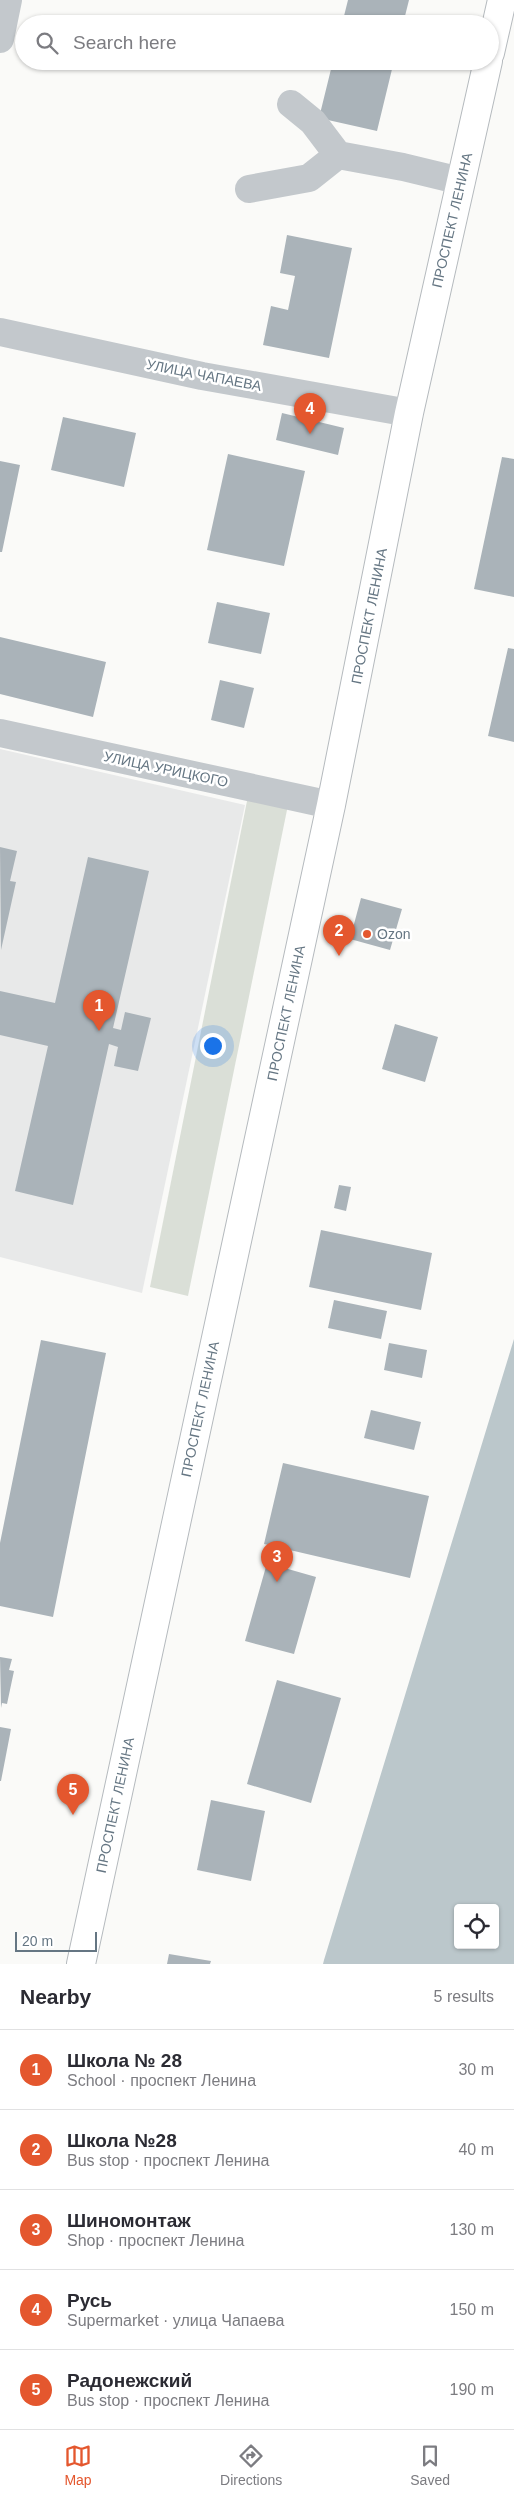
<!DOCTYPE html>
<html lang="en">
<head>
<meta charset="utf-8">
<style>
  :root { --surface:#fff; --page:#f7f7f7; --text:#2b2b33; --muted:#7c7c81; --line:#e1e1e2; --accent:#e4572e }
  body { margin:0; font-family:Arial,sans-serif; background:var(--page); color:var(--text) }
  .controls { position:absolute; right:15px; bottom:15px; display:grid; overflow:hidden; border-radius:5px; box-shadow:0 1px 4px #0004 }
  .controls button { width:45px; height:45px; display:grid; place-items:center; padding:0; border:0; border-bottom:1px solid var(--line); background:var(--surface); color:var(--text); font:25px sans-serif }
  .scale { position:absolute; left:15px; bottom:12px; width:82px; box-sizing:border-box; padding-left:5px; border:2px solid #657683; border-top:0; font-size:14px; line-height:18px; white-space:nowrap; color:#657683; -webkit-text-stroke:4px #fff; paint-order:stroke }
  .you { position:absolute; left:212px; top:1045px; width:18px; height:18px; margin:-12px; border:4px solid #fff; border-radius:50%; background:#1a73e8; box-shadow:0 0 0 8px #1a73e833 }
  .badge { display:grid; place-items:center; width:32px; height:32px; border-radius:50%; background:var(--accent); color:#fff; font-size:16px; font-weight:700 }
  .pin { position:absolute; translate:-50% -41px; filter:drop-shadow(0 1px 2px #0008) }
  .pin::after { content:''; position:absolute; top:26px; width:18px; height:15px; background:inherit; clip-path:polygon(0 0,100% 0,50% 100%) }
  .list { margin:0; padding:0; list-style:none }
  h2 { display:flex; justify-content:space-between; align-items:center; height:65px; margin:0; padding:0 20px; font-size:21px }
  h2 small { font-size:16px; font-weight:400; color:var(--muted) }
  .list li { display:grid; grid-template-columns:32px 1fr auto; gap:15px; align-items:center; box-sizing:border-box; height:80px; padding:0 20px; border-top:1px solid var(--line) }
  .list b { display:block; font-size:19px; white-space:nowrap }
  .list p { margin:0; font-size:16px; white-space:nowrap; color:var(--muted) }
  .list em { font-size:16px; font-style:normal; color:var(--muted) }
  .icon { flex:none; width:28px; height:28px; fill:none; stroke:currentColor; stroke-width:2; stroke-linecap:round; stroke-linejoin:round }
  .map { position:relative; flex:none; width:514px; height:1964px; overflow:hidden }
  .search { position:absolute; background:var(--surface); box-shadow:0 1px 4px #0004; left:15px; right:15px; top:15px; height:55px; display:flex; align-items:center; gap:12px; box-sizing:border-box; padding:0 18px; border-radius:28px; color:var(--muted); font-size:19px }
  .sheet { height:465px; background:var(--surface) }
  nav { display:flex; justify-content:space-around; align-items:center; box-sizing:border-box; height:70px; border-top:1px solid var(--line); background:var(--surface); font-size:14px; color:var(--muted) }
  nav a { display:grid; justify-items:center; gap:2px }
  nav .on { color:var(--accent) }
  .map>svg:first-child { display:block }
  .built { fill:#e8e9e9 }
  .green { fill:#dadfd7 }
  .water { fill:#bbc7cb; fill-rule:evenodd }
  .building { fill:#aab3b9 }
  .lines { fill:none; stroke-linecap:round; stroke-linejoin:round }
  .major-casing { stroke:#b5babe; stroke-width:30 }
  .minor { stroke:#c3c8cc; stroke-width:28 }
  .major { stroke:#fff; stroke-width:28 }
  .poi-dot { fill:#e4572e; stroke:#fff; stroke-width:2 }
  .labels { text-anchor:middle; stroke-width:5; stroke-linejoin:round; paint-order:stroke }
  .street-label { font-size:14px; fill:#657683; stroke:#fff }
  .poi-label { font-size:14px; fill:#657683; stroke:#fff; text-anchor:start }
</style>
</head>
<body>
<div class="map">
<svg width="514" height="1964" viewBox="0 0 514 1964">
  <rect width="100%" height="100%" fill="#fafaf8"/>
  <!-- built -->
  <path class="built" d="M0 749 245 805 142 1293 0 1257Z"/>
  <!-- green -->
  <path class="green" d="M248 796 288 805 188 1296 150 1287Z"/>
  <!-- water -->
  <path class="water" d="M514 1339V1964H323L324 1960ZM458 1908H495V1945H458Z"/>
  <!-- building -->
  <path class="building" d="M348 0H409L403 24H342Z
    M333 61H394L377 131 319 118Z
    M287 235 352 248 329 358 263 345 271 306 288 310 295 276 280 273Z
    M282 413 344 428 338 455 276 440Z
    M63 417 136 433 124 487 51 470Z
    M228 454 305 471 284 566 207 550Z
    M502 457 514 459V597L474 589Z
    M0 461 20 465 2 552H0Z
    M217 602 270 613 261 654 208 643Z
    M0 637 106 662 93 717 0 694Z
    M508 648 514 649V742L488 736Z
    M220 680 254 688 244 728 211 720Z
    M0 847 17 851 10 881 16 882 1 950Z
    M88 857 149 871 113 1028 121 1030 125 1012 151 1018 138 1071 114 1066 118 1047 109 1044 73 1205 15 1191 48 1046 0 1035V991L55 1003Z
    M361 898 402 909 390 950 350 939Z
    M395 1024 438 1037 425 1082 382 1069Z
    M339 1185 351 1187 346 1211 334 1208Z
    M321 1230 432 1253 421 1310 309 1287Z
    M334 1300 387 1311 381 1339 328 1328Z
    M41 1340 106 1353 53 1617 0 1606V1543Z
    M389 1343 427 1350 422 1378 384 1370Z
    M371 1410 421 1422 414 1450 364 1438Z
    M283 1463 429 1496 410 1578 264 1544Z
    M267 1563 316 1577 294 1654 245 1641Z
    M0 1657 12 1659 9 1670 14 1671 7 1704 2 1703 1 1708Z
    M277 1680 341 1698 311 1803 247 1784Z
    M0 1727 11 1729 1 1781H0Z
    M211 1800 265 1811 251 1881 197 1870Z
    M169 1954 211 1961 210 1964H167Z"/>
  <g class="lines">
    <defs>
      <path id="major" d="M490 53 502 0
        M81 1964 331 805 409 413 488 61"/>
    </defs>
    <!-- major casing -->
    <use href="#major" class="major-casing"/>
    <!-- minor -->
    <path class="minor" d="M0 39 8 0
      M291 104 313 122 338 155
      M249 189 309 178 338 155 403 167 461 181
      M0 332 202 376 409 413
      M0 733 331 805"/>
    <!-- major -->
    <use href="#major" class="major"/>
  </g>
  <!-- markers -->
  <circle class="poi-dot" cx="367" cy="934" r="5"/>
  <g class="labels">
    <!-- street labels -->
    <g class="street-label">
      <text transform="translate(452 220) rotate(-77)" y="5">ПРОСПЕКТ ЛЕНИНА</text>
      <text transform="translate(204 375) rotate(11)" y="5">УЛИЦА ЧАПАЕВА</text>
      <text transform="translate(369 616) rotate(-79)" y="5">ПРОСПЕКТ ЛЕНИНА</text>
      <text transform="translate(166 769) rotate(12)" y="5">УЛИЦА УРИЦКОГО</text>
      <text transform="translate(286 1013) rotate(-78)" y="5">ПРОСПЕКТ ЛЕНИНА</text>
      <text transform="translate(200 1409) rotate(-78)" y="5">ПРОСПЕКТ ЛЕНИНА</text>
      <text transform="translate(115 1805) rotate(-78)" y="5">ПРОСПЕКТ ЛЕНИНА</text>
    </g>
    <!-- poi labels -->
    <g class="poi-label">
      <text x="377" y="939">Ozon</text>
    </g>
  </g>
</svg>
<div class="controls">
<button><svg class="icon" aria-label="locate" viewBox="0 0 24 24"><circle cx="12" cy="12" r="6"/><path d="M12 2v4M12 18v4M2 12h4M18 12h4"/></svg></button>
</div>
<div class="scale">20 m</div>
<div class="you"></div>
<div class="pin badge" style="left:99px;top:1031px">1</div>
<div class="pin badge" style="left:339px;top:956px">2</div>
<div class="pin badge" style="left:277px;top:1582px">3</div>
<div class="pin badge" style="left:310px;top:434px">4</div>
<div class="pin badge" style="left:73px;top:1815px">5</div>
<div class="search"><svg class="icon" aria-label="search" viewBox="0 0 24 24"><circle cx="10" cy="10" r="6"/><path d="M15 15l6 6"/></svg>Search here</div>
</div>
<section class="sheet">
<h2>Nearby<small>5 results</small></h2>
<ul class="list">
<li><span class="badge">1</span><div><b>Школа № 28</b><p>School · проспект Ленина</p></div><em>30 m</em></li>
<li><span class="badge">2</span><div><b>Школа №28</b><p>Bus stop · проспект Ленина</p></div><em>40 m</em></li>
<li><span class="badge">3</span><div><b>Шиномонтаж</b><p>Shop · проспект Ленина</p></div><em>130 m</em></li>
<li><span class="badge">4</span><div><b>Русь</b><p>Supermarket · улица Чапаева</p></div><em>150 m</em></li>
<li><span class="badge">5</span><div><b>Радонежский</b><p>Bus stop · проспект Ленина</p></div><em>190 m</em></li>
</ul>
</section>
<nav>
<a class="on"><svg class="icon" aria-label="map" viewBox="0 0 24 24"><path d="M3 6l6-2 6 2 6-2v14l-6 2-6-2-6 2zM9 4v14M15 6v14"/></svg>Map</a>
<a><svg class="icon" aria-label="directions" viewBox="0 0 24 24"><path d="M12 3l9 9-9 9-9-9zM9 14v-3h6M13 9l2 2-2 2"/></svg>Directions</a>
<a><svg class="icon" aria-label="saved" viewBox="0 0 24 24"><path d="M7 4h10v16l-5-4-5 4z"/></svg>Saved</a>
</nav>
</body>
</html>
